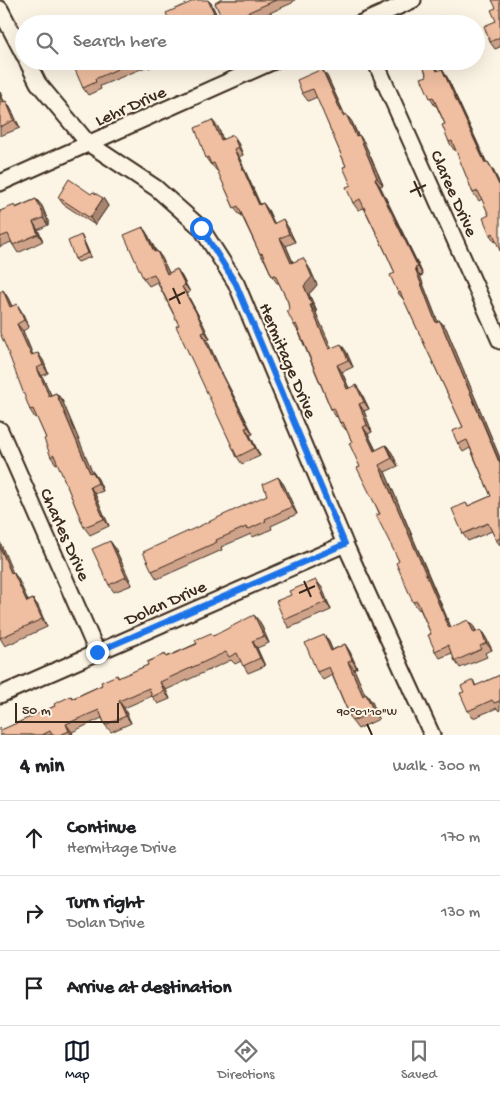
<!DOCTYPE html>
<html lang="en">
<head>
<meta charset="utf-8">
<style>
  :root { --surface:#fff; --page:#f2f2f2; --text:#202124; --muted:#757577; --line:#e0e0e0; --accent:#111827 }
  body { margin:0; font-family:"Gochi Hand",sans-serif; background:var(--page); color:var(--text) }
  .scale { position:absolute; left:15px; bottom:12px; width:104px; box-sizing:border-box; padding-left:5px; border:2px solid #3b2a1e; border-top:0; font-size:14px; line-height:18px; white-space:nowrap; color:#3b2a1e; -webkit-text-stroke:4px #fcf5e5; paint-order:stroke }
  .stop { position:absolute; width:15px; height:15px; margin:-11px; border:4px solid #1a73e8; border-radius:50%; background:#fff }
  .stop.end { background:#1a73e8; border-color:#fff; box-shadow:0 1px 5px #0008 }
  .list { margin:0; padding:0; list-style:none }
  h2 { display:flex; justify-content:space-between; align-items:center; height:65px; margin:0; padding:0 20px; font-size:21px }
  h2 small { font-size:16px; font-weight:400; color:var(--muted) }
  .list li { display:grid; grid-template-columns:32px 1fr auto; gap:15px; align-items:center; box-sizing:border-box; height:75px; padding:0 20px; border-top:1px solid var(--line) }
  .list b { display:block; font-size:19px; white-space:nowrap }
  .list p { margin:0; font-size:16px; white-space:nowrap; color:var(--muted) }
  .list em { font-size:16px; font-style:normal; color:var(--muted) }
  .icon { flex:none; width:28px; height:28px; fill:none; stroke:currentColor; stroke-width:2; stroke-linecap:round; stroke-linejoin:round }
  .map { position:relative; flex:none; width:500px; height:735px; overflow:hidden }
  .search { position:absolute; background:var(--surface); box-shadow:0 5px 20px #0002; left:15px; right:15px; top:15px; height:55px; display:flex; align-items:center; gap:12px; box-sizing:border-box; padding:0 18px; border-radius:28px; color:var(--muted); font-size:19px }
  .sheet { height:290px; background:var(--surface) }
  nav { display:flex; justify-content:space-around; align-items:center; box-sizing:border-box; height:70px; border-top:1px solid var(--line); background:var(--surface); font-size:14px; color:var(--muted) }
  nav a { display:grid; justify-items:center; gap:2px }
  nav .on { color:var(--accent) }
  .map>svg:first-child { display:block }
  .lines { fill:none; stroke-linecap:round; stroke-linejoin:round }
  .minor-casing { stroke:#3b2a1e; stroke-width:19 }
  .minor { stroke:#fcf5e5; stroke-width:15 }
  .wall { fill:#cea38a; stroke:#3b2a1e }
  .shaded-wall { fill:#a88571; stroke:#3b2a1e }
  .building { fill:#f0bea1; stroke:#3b2a1e }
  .route { stroke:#1a73e8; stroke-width:6 }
  .ticks { fill:none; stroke:#3b2a1e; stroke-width:2 }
  .labels { text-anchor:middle; stroke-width:4; stroke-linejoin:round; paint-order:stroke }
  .street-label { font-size:18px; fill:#3b2a1e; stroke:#fcf5e5 }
  .ticks-label { font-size:12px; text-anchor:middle; fill:#3b2a1e; stroke:#fcf5e5; stroke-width:4; stroke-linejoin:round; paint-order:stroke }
</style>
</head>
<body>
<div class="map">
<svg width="500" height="735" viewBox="0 0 500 735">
  <rect width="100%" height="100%" fill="#fcf5e5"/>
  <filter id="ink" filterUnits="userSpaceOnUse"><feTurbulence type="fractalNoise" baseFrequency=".02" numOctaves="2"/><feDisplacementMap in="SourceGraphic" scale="10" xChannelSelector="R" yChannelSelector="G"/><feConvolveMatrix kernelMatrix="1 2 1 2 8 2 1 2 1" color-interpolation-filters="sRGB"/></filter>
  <g filter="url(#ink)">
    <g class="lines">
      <defs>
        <path id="minor" d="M0 9 24 55
          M359 24 413 0
          M27 61 38 83 88 143 156 188 201 228 236 283 345 544 432 735
          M375 61 500 341
          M0 183 274 61
          M0 430 97 652
          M0 695 345 544"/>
      </defs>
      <!-- minor casing -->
      <use href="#minor" class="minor-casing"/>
      <!-- minor -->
      <use href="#minor" class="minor"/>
    </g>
    <!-- wall -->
    <path class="wall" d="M221 0H295L292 3 245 24H225L215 3Z
      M500 0V47L495 49 490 42 496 21V8Z
      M211 3 219 20 211 24H167Z
      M83 61H165L149 68 148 66 100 86 101 89 88 95 83 88Z
      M414 61H434L438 71 447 77 487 163 493 170 500 184 496 242H495L490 235 489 215 482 199 479 201 473 193 456 149 454 150 449 142 445 124 436 105 435 106 430 98 427 76 421 62 416 65Z
      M327 76 345 115 346 114 352 122 358 135H359L364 142 383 185 380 186 420 268 423 275 420 276 438 322 440 321 446 328 500 458V545L496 540 492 531 468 541 463 534 466 503 468 506 491 496 470 448 463 452 458 444 463 427 404 300 398 293 395 273 386 253 364 208 358 210 353 203 351 185 346 166 317 97 308 101 302 93Z
      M0 92 4 102 6 101 11 109 20 128 0 136Z
      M218 127 223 140 238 143 243 155 239 157 260 204 263 203 268 210 274 223 288 227 295 242 286 246 293 262 310 269 317 285 309 294 317 312 316 313 331 348 346 351 353 367 342 372 349 388 361 392 369 409 364 411 372 432 368 434 376 450 386 445 392 453 398 466 385 472 451 627H474L476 632 481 630 486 638 492 650 485 653 487 657 460 668 455 661 452 653 440 658 435 651 431 634 420 609 419 610 413 602 399 561 360 467 352 442 347 430H346L340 423 337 416 336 417 331 409 299 333 294 325 288 302 279 283H277L272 276 265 261 260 254 241 214 240 215 234 208 218 171H217L212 165H211L206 158Z
      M91 194 103 198 108 206 95 225 63 204 58 197Z
      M36 199 42 206 48 221V225L38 230 43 241 18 253 11 242 0 247V211L17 207Z
      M81 235 83 239 91 257 78 262 75 259Z
      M148 235 156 251H157L162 258 169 273 177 269 182 277 190 292 187 294 203 324 210 339 207 340 221 371 253 434 250 435 260 456 242 464 237 457 179 325 157 282 149 286 143 278Z
      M3 290 8 298 12 306 22 312 29 327 23 331 33 355 43 360 48 373 42 376 51 395 56 393 62 400 92 472 98 479 103 491 95 494 109 526 90 535 84 527 58 463 56 464 51 457 46 438 37 417 35 418 30 410Z
      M278 477 284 485 297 514 271 526 272 529 253 537 251 534 221 547 222 550 157 579 152 571 267 495Z
      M110 541 115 548 132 585 114 592 109 585Z
      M13 572 18 579 28 601 33 599 38 606 47 627 5 646 0 638Z
      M316 580 322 588 331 610 289 628 284 620 291 595Z
      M260 622 269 643 257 648 265 666 248 673 241 661 235 664 231 660 166 690 170 699 158 704 152 696 124 708 131 723 111 732 105 725 102 718 72 732 73 735H0L2 730 55 706 71 696 73 698 102 685 117 675 119 678 148 665 165 654 167 657 213 636Z
      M324 635 329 642 332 650 345 644 350 652 357 668 354 669 365 695 366 694 372 702 379 719 358 729 352 721 332 675 323 680 317 672Z
      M500 675V710L499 711 497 708 473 718 468 711 464 692 473 680 476 686Z"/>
    <!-- shaded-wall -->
    <path class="shaded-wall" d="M208 0 211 3 219 20 214 13Z
      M432 61H434L442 79 437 71Z
      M322 69 327 76 348 123 343 116Z
      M442 69 447 77 490 171 485 163Z
      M0 92 8 110 3 102 0 96Z
      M6 101 11 109 20 128 14 120Z
      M346 114 352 122 361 144 356 136Z
      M212 120 218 127 226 148 221 140Z
      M233 135 238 143 243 155 238 147Z
      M359 135 364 142 383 185 377 178Z
      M234 149 239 157 264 213 259 205Z
      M488 162 493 170 500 184V187Z
      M375 179 380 186 423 275 418 267Z
      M103 198 108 206 95 225 90 218Z
      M36 199 42 206 48 221V225L43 218Z
      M263 203 268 210 278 231 273 224Z
      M283 219 288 227 295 242 289 234Z
      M33 222 38 230 43 241 38 234Z
      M143 227 148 235 159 260 154 252Z
      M81 235 83 239 91 257 88 253Z
      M280 238 286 246 296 270 291 263Z
      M157 251 162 258 173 281 167 274Z
      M305 261 310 269 317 285 309 294 317 312 312 305 304 286Z
      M415 268 420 276 441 330 436 323Z
      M177 269 182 277 190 292 185 285Z
      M182 287 187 294 203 324 210 339 205 332Z
      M3 290 8 298 16 315 10 307Z
      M17 304 22 312 29 327 24 320Z
      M310 305 316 313 335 356 329 349Z
      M440 321 446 328 500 458V463Z
      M17 324 23 331 36 363 31 355Z
      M202 333 207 340 221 371 253 434 248 427 216 364Z
      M341 344 346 351 353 367 348 360Z
      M38 353 43 360 48 373 43 365Z
      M337 365 342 372 352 396 347 389Z
      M37 368 42 376 55 403 49 396Z
      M356 385 361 392 369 409 364 402Z
      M56 393 62 400 96 480 90 473Z
      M359 404 364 411 372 432 367 425Z
      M363 427 368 434 379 458 374 451Z
      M245 428 250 435 260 456 255 448Z
      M386 445 392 453 398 466 392 458Z
      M379 465 385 472 454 636 449 628Z
      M93 472 98 479 103 491 98 483Z
      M278 477 284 485 297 514 292 507Z
      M90 487 95 494 109 526 104 519Z
      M110 541 115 548 132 585 126 577Z
      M0 542 16 580 11 573 0 547Z
      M13 572 18 579 32 609 27 602Z
      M316 580 322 588 331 610 326 602Z
      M33 599 38 606 47 627 42 619Z
      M254 615 260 622 269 643 264 636Z
      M468 620 474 627 480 640 474 633Z
      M481 630 486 638 492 650 486 643Z
      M324 635 329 642 336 658 331 651Z
      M252 641 257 648 265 666 260 658Z
      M345 644 350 652 357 668 352 660Z
      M348 662 354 669 369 703 363 696Z
      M160 682 166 690 170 699 164 691Z
      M366 694 372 702 379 719 374 712Z
      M119 701 124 708 131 723 126 716Z
      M66 724 72 732 73 735H72L69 731Z"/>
    <!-- building -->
    <path class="building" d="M196 0H208L214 13 189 24H167L170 22 166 13Z
      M221 0H276L224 23 215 3Z
      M492 0H500V37L490 42 484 26 496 21 491 10 496 8Z
      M443 16 446 24H426Z
      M83 61H135L95 79 96 82 83 88 73 65Z
      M421 61H432L437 71 442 69 485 163 488 162 499 185 500 184V251L493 233 490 235 483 218 489 215 478 191 473 193 452 141 449 142 442 125 445 124 433 97 430 98 421 78 427 76Z
      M322 69 343 116 346 114 356 136 359 135 377 178 375 179 415 261 418 267 415 268 436 323 440 321 499 462H500V538L496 540 488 523 463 534 452 509 466 503 468 506 491 496 467 440 458 444 452 431 463 427 400 292 398 293 390 275 395 273 386 253 360 199 353 203 346 187 351 185 343 167 346 166 313 89 302 93 297 80Z
      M0 96 3 102 6 101 14 120 0 127Z
      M212 120 221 140 233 135 238 147 234 149 259 205 263 203 273 224 283 219 289 234 280 238 291 263 303 258 305 261 312 277 304 286 312 305H310L329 349 341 344 348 360 337 365 347 389 356 385 364 402 359 404 367 425 363 427 374 451 386 445 392 458 379 465 449 628 468 620 474 633 481 630 486 643 480 646 482 649 455 661 448 645 435 651 428 635 431 634 417 601 413 602 396 563 399 561 376 515 380 514 357 468 360 467 349 443 352 442 343 422 340 423 334 408 331 409 296 324 294 325 287 311 289 310 288 302 275 275 272 276 262 253 260 254 238 206 234 208 214 163 211 164 208 157 206 158 195 128Z
      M69 179 91 194 93 192 103 198 90 218 58 197Z
      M36 199 43 213V218L33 222 38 234 13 245 8 234 0 237V211L15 205 16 208Z
      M143 227 154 252 157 251 167 274 177 269 185 285 182 287 198 316 205 332 202 333 216 364 248 427 245 428 255 448 237 457 176 326 179 325 154 274 143 278 124 235Z
      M81 235 88 253 75 259 68 241Z
      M3 290 10 307 17 304 24 320 17 324 31 355 38 353 43 365 37 368 49 396 56 393 90 473 93 472 98 483 90 487 104 519 84 527 54 455 51 457 44 439 46 438 33 409 30 410 6 347 0 333V292Z
      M278 477 292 507 265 519 266 521 247 530 246 527 216 540 217 542 152 571 143 552 267 495 263 484Z
      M110 541 126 577 109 585 92 549Z
      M0 547 11 573 13 572 27 602 33 599 42 619 0 638Z
      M316 580 326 602 284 620 276 601 291 595 289 591Z
      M254 615 264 636 252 641 260 658 243 666 237 653 229 657 226 652 160 682 164 691 152 697 149 688 119 701 126 716 105 725 99 710 66 724 69 731 60 735H52L50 731 42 735H0V727L1 730 26 719 55 706 54 704 71 696 72 699 102 685 101 682 117 675 118 678 148 665 147 662 165 654 166 657 197 644 195 640 211 633 213 636Z
      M324 635 331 651 345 644 352 660 348 662 363 696 366 694 374 712 352 721 329 667 317 672 305 643Z
      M500 675V701L494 703 492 700 468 711 460 693 464 692 461 686 473 680 475 686Z"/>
  </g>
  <g class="lines" filter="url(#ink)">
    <!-- route -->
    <path class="route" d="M97 652 345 544 236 284 201 228"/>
  </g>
  <!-- ticks -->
  <path class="ticks" d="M414 181 421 197M410 192 426 185M173 288 180 304M169 300 185 292M304 581 311 597M299 593 315 586M367 724 372 735"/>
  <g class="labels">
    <!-- street labels -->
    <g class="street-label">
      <text transform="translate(130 105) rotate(-24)" y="6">Lehr Drive</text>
      <text transform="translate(455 193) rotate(66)" y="6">Claree Drive</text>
      <text transform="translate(289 360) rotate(67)" y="6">Hermitage Drive</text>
      <text transform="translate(66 534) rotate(66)" y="6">Charles Drive</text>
      <text transform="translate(165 602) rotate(-24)" y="6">Dolan Drive</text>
    </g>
  </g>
  <g class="ticks-label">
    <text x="367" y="715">90°01'10"W</text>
  </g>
</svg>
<div class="scale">50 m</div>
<div class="stop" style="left:201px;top:228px"></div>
<div class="stop end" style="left:97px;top:652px"></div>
<div class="search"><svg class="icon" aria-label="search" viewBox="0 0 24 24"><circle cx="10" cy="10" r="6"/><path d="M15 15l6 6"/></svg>Search here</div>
</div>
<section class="sheet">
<h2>4 min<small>Walk · 300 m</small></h2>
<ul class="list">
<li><svg class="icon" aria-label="ahead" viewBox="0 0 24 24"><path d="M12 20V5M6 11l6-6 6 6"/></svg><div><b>Continue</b><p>Hermitage Drive</p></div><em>170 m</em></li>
<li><svg class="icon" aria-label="right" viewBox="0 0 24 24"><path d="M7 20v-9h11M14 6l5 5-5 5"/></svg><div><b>Turn right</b><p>Dolan Drive</p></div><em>130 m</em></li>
<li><svg class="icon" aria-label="arrive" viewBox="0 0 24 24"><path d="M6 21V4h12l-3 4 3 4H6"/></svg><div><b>Arrive at destination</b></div></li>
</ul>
</section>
<nav>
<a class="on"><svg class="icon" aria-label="map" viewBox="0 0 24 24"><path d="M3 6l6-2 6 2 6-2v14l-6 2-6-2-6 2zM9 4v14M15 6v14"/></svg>Map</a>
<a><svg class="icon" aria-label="directions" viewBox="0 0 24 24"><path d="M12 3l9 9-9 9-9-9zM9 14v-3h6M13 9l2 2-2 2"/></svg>Directions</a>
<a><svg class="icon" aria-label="saved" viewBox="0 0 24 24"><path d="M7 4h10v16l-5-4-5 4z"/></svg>Saved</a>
</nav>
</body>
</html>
